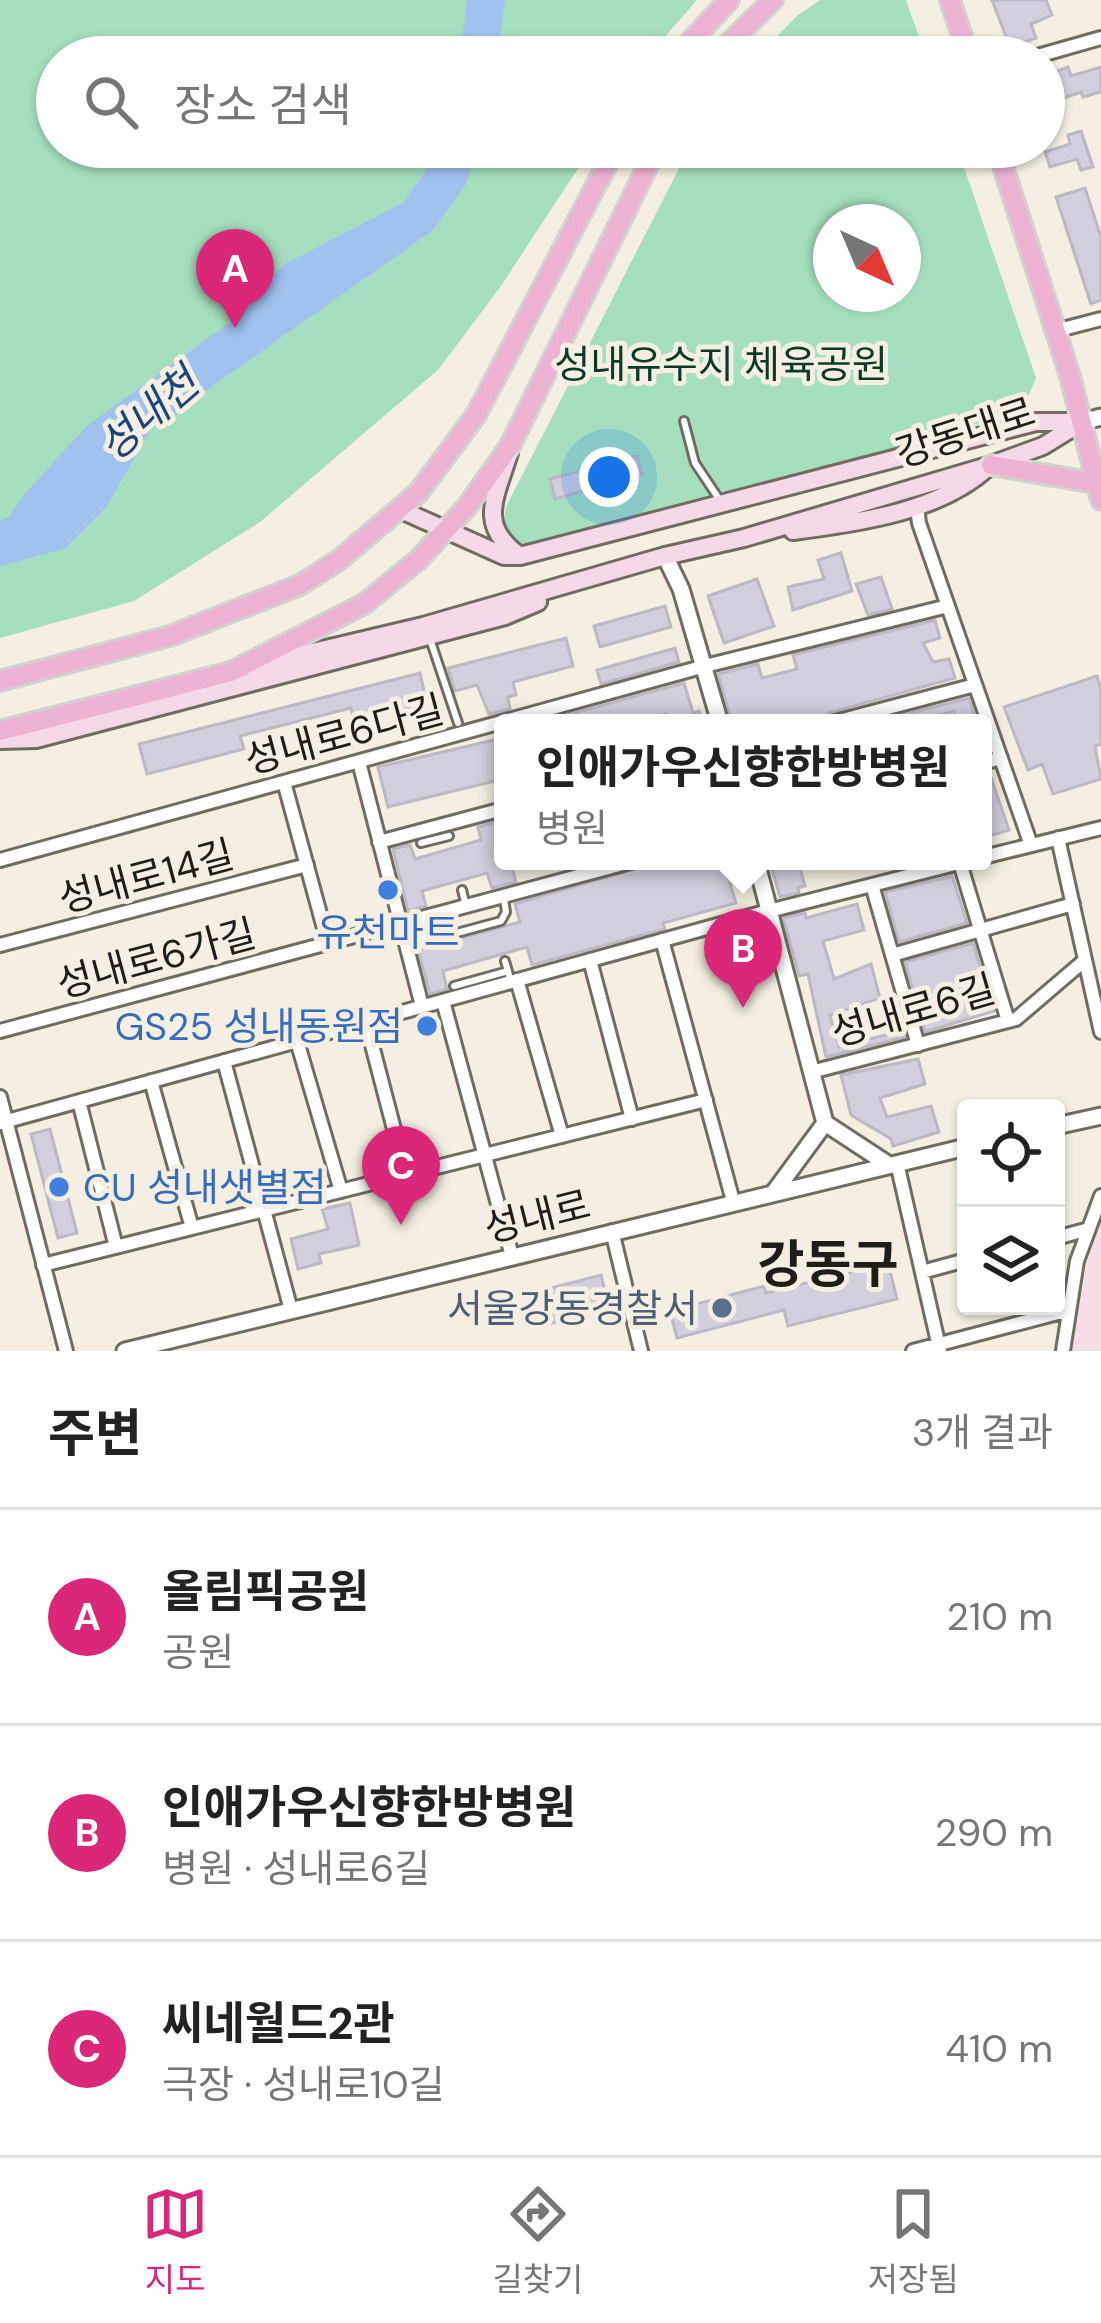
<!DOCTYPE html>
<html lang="ko">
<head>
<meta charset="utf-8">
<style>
  :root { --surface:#fff; --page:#f2f2f2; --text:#222; --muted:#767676; --line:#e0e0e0; --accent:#db2777 }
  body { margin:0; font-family:"DM Sans","Noto Sans KR",sans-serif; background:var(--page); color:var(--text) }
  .controls { position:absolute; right:36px; bottom:36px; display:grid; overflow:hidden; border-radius:12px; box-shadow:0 3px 9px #0004 }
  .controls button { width:108px; height:108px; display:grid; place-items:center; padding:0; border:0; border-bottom:3px solid var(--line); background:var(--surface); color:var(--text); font:60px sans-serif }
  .compass { position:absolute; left:813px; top:204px; width:108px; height:108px; border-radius:50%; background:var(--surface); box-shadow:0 3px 9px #0004; rotate:136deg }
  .you { position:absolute; left:609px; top:477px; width:42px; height:42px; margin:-30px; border:9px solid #fff; border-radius:50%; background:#1a73e8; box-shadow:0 0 0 18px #1a73e833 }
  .badge { display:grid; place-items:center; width:78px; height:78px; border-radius:50%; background:var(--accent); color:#fff; font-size:39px; font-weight:700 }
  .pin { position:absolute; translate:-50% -99px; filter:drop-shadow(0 3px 6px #0008) }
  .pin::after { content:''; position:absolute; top:63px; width:42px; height:36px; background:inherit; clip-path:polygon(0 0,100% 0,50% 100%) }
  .popup { position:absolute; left:494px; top:714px; width:498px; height:156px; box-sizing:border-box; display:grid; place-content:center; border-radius:12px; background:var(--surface); filter:drop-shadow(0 3px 9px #0005); font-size:39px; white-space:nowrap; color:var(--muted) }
  .popup b { font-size:45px; color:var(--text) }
  .popup::after { content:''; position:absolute; left:50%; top:100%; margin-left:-24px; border:24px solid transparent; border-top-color:var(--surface) }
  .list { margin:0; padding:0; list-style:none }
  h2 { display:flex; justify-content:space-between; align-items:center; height:156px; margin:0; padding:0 48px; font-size:51px }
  h2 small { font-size:39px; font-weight:400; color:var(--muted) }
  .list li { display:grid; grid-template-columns:78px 1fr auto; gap:36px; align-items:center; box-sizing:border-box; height:216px; padding:0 48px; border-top:3px solid var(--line) }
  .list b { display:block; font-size:45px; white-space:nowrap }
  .list p { margin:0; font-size:39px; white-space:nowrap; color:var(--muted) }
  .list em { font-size:39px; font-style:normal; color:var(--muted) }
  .icon { flex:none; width:66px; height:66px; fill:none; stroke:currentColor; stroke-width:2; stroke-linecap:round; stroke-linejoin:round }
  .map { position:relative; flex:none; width:1101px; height:1351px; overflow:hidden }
  .search { position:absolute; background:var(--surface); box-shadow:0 3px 9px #0004; left:36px; right:36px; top:36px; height:132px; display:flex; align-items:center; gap:30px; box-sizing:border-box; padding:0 42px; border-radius:66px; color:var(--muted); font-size:45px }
  .sheet { height:804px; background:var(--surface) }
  nav { display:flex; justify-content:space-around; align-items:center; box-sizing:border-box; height:168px; border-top:3px solid var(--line); background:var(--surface); font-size:33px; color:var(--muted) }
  nav a { display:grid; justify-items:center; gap:6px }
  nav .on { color:var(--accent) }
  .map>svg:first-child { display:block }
  .education { fill:#f7dde6 }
  .green { fill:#a5dfbf; fill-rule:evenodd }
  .water { fill:#9fc2ef }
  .building { fill:#d3cfdc; stroke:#bcb9c5; stroke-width:3 }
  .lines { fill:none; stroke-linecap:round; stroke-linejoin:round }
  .service-casing { stroke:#716c62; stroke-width:12 }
  .minor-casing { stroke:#716c62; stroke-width:18 }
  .tertiary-casing { stroke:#716c62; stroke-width:21 }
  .secondary-casing { stroke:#716c62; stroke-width:22 }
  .primary-casing { stroke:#d2d2d1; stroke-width:24 }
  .service { stroke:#fff; stroke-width:6 }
  .minor { stroke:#fff; stroke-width:12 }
  .tertiary { stroke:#fff; stroke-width:15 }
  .secondary { stroke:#f6d9e9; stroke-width:16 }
  .primary { stroke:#eeb3d3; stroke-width:18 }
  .shop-dot { fill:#3f7fe0; stroke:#f4efe2; stroke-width:4.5 }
  .service-dot { fill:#5c6f8a; stroke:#f4efe2; stroke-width:4.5 }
  .labels { text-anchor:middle; stroke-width:10; stroke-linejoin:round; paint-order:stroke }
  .park-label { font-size:39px; fill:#0c3a26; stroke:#f4efe2 }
  .street-label { font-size:39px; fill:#1f1d19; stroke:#f4efe2 }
  .shop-label { font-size:39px; fill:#366cbe; stroke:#f4efe2 }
  .service-label { font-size:39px; fill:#4e5e75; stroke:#f4efe2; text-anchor:end }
  .water-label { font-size:42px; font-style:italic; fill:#19477d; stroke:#f4efe2 }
  .district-label { font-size:51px; font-weight:bold; fill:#1f1d19; stroke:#f4efe2 }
</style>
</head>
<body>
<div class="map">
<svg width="1101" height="1351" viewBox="0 0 1101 1351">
  <rect width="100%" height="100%" fill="#f4efe2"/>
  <!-- education -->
  <path class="education" d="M1101 1222V1351H1072L1087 1262Z"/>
  <!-- green -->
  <path class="green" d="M0 0H697L647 57H57V147H592L501 286 438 370 260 522 134 601 0 638Z
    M820 0H906L926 57H757L797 16Z
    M690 147H957L1036 378 1022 411 789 479 523 544C505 539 502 524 506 507ZM831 222H903V294H831Z"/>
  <!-- water -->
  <path class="water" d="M467 0H505L498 57H460Z
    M436 147H478L465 186 432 231 150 430 107 506 64 549 0 566V521L9 517 27 491 88 425 236 318 283 265 403 203 429 166Z"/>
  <!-- building -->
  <path class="building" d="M992 0H1046L1052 15 1031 24 1036 38 1010 47Z
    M1068 67 1071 76 1101 67V92L1083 97 1081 92 1044 105V76Z
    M1081 131 1093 167 1081 170 1077 159 1050 167 1045 152 1070 144 1068 135Z
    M1085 188 1101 237V300L1091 304 1056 197Z
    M637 456 642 475 555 499 550 479Z
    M841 553 852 591 793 610 788 587 824 579 818 560Z
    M881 577 892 609 868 615 856 584Z
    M757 579 774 626 724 643 708 596Z
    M665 606 671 627 600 647 594 626Z
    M935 620 940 638 923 643 933 662 949 659 955 678 828 713 821 723H732L718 674 758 664 762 678 797 669 793 655Z
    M566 638 573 666 513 682 516 695 508 697 510 709 489 714 477 685 455 691 448 668Z
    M675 648 679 662 601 684 597 670Z
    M420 673 427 704 354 721 351 708 240 736 244 749 147 774 139 744Z
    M1097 676 1101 690V744L1095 746 1101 779 1053 794 1042 764 1028 770 1004 707Z
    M684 683 693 713 699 711 703 723H668L666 714 638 723H573L570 714Z
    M969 698 974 715 956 719 954 711 910 723H872Z
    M503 738V779L388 807 378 767Z
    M989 772 1009 830 983 838V773Z
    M499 821 503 861H510L516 882 492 888 487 873 422 891 426 906 408 911 393 849 410 845 415 859 481 840 478 827Z
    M661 861H723L736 903 663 923 665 929 532 965 527 947 443 971 447 989 430 994 418 950 520 922 515 904Z
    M784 861H798L805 886 798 888 799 893 780 897 771 865Z
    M952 876 967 923 899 942 885 892Z
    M857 904 864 930 823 941 834 979 871 964 880 998 830 1015 839 1047 890 1034 884 1012 897 1009 905 1037 826 1057 808 974 799 976 783 918 805 913 806 918Z
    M973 943 994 1011 925 1032 905 962Z
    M918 1059 925 1084 880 1098 887 1117 931 1106 939 1132 893 1146 891 1139 851 1115 841 1075Z
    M50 1129 77 1233 58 1238 31 1134Z
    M350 1203 359 1245 319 1254 321 1263 298 1269 291 1239 328 1229 322 1209Z
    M888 1263 897 1299 788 1326 784 1310 677 1338 670 1311 764 1286 766 1293Z
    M601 1275 609 1308 541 1326 532 1293Z"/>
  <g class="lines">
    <defs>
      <path id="service" d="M684 421 695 463 721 502
        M430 639 458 723
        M421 843 449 836
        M462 890 466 906
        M416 919 422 936 431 940 501 921 506 912 504 899
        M505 961 511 982
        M454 986 508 971"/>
      <path id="minor" d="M1034 57 1101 38
        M1055 331 1101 319
        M917 506 919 523 1031 845
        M831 723 975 685
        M359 762 422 1006
        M983 763 1001 758
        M284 782 328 943
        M1058 838 1101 1032
        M379 842 503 809
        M983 857 1101 828
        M0 860 705 666 948 606
        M960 863 1008 1021
        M872 885 918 1045
        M662 940 733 1201
        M0 945 307 865
        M892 955 1073 904
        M590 960 632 1119
        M517 980 562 1136
        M443 1001 512 1256
        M366 1022 406 1175
        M0 1031 634 861
        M297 1041 341 1191
        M224 1061 291 1310
        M811 1072 1016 1019 1085 960
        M151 1081 192 1228
        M0 1097 66 1351
        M79 1101 116 1247
        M0 1123 761 913 967 861
        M897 1163 940 1351
        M612 1231 641 1351
        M1056 1238 1089 1229
        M43 1265 706 1100
        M922 1272 966 1260
        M913 1351 1069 1310
        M1063 1351 1077 1261 1101 1196"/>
      <path id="tertiary" d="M1082 422 1101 417
        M665 556 681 589 720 723
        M756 861 825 1123 889 1165
        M1056 1126 1101 1116
        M775 1191 825 1123
        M125 1351 966 1147"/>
      <path id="secondary" d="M509 453C496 497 476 525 520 556
        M399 509 504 556H520L1036 422H1081
        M793 531C858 522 937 513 987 468
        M250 667 423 626 665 556 744 538 991 465 1043 446 1082 422
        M0 740 36 739 505 616 538 602"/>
      <path id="primary" d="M950 0 969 57
        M676 57 729 0
        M715 57 773 0
        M997 147 1070 376 1101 500
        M991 465 1095 483
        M0 681 170 636 300 585 339 560 418 493 476 415 616 147
        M0 731 231 672 364 604 418 560 466 508 510 446 657 147"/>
    </defs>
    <!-- service casing -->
    <use href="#service" class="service-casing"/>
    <!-- minor casing -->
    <use href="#minor" class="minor-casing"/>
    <!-- tertiary casing -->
    <use href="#tertiary" class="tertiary-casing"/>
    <!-- secondary casing -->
    <use href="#secondary" class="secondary-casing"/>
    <!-- primary casing -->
    <use href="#primary" class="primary-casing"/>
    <!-- service -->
    <use href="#service" class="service"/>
    <!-- minor -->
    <use href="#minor" class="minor"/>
    <!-- tertiary -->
    <use href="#tertiary" class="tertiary"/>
    <!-- secondary -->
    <use href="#secondary" class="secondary"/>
    <!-- primary -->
    <use href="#primary" class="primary"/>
  </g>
  <!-- markers -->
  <g class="shop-dot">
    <circle cx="388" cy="890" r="12"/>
    <circle cx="427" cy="1026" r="12"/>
    <circle cx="59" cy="1187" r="12"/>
  </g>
  <circle class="service-dot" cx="722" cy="1308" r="12"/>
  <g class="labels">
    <!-- park labels -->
    <g class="park-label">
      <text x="721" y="378">성내유수지 체육공원</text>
    </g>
    <!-- street labels -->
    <g class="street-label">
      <text transform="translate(965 432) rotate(-18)" y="14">강동대로</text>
      <text transform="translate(344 734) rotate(-15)" y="14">성내로6다길</text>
      <text transform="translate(146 876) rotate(-15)" y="14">성내로14길</text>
      <text transform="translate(156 958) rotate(-15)" y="14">성내로6가길</text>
      <text transform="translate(913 1010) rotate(-16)" y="14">성내로6길</text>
      <text transform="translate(537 1216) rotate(-14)" y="14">성내로</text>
    </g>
    <!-- shop labels -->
    <g class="shop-label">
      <text x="388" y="946">유천마트</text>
      <text x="403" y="1040" text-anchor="end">GS25 성내동원점</text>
      <text x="83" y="1201" text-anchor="start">CU 성내샛별점</text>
    </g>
    <!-- service labels -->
    <g class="service-label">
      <text x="698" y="1322">서울강동경찰서</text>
    </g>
    <!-- water labels -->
    <g class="water-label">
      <text transform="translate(148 414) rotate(-41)" y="15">성내천</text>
    </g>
    <!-- district labels -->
    <g class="district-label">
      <text x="828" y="1282">강동구</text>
    </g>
  </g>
</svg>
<div class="controls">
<button><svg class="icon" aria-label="locate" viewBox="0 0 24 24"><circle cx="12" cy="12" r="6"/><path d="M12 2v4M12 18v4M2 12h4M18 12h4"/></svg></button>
<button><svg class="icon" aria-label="layers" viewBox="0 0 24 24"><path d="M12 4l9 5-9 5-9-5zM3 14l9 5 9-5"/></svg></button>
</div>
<svg class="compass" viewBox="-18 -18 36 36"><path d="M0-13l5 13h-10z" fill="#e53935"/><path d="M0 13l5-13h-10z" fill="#767676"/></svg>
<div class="you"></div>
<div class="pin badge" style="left:235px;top:328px">A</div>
<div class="pin badge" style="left:743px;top:1008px">B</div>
<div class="popup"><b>인애가우신향한방병원</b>병원</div>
<div class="pin badge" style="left:401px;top:1225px">C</div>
<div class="search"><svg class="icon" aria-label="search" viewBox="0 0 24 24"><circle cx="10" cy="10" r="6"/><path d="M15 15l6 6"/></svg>장소 검색</div>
</div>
<section class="sheet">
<h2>주변<small>3개 결과</small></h2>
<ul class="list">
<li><span class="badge">A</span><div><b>올림픽공원</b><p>공원</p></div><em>210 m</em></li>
<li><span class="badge">B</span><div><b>인애가우신향한방병원</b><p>병원 · 성내로6길</p></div><em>290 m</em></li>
<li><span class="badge">C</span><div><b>씨네월드2관</b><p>극장 · 성내로10길</p></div><em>410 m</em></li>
</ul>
</section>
<nav>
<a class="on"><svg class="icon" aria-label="map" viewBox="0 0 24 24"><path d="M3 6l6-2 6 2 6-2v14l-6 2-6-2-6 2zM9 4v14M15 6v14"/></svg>지도</a>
<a><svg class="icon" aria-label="directions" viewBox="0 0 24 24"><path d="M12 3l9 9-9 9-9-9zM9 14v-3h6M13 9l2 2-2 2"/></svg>길찾기</a>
<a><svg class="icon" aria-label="saved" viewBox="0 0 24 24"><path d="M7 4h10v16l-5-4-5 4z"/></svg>저장됨</a>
</nav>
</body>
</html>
